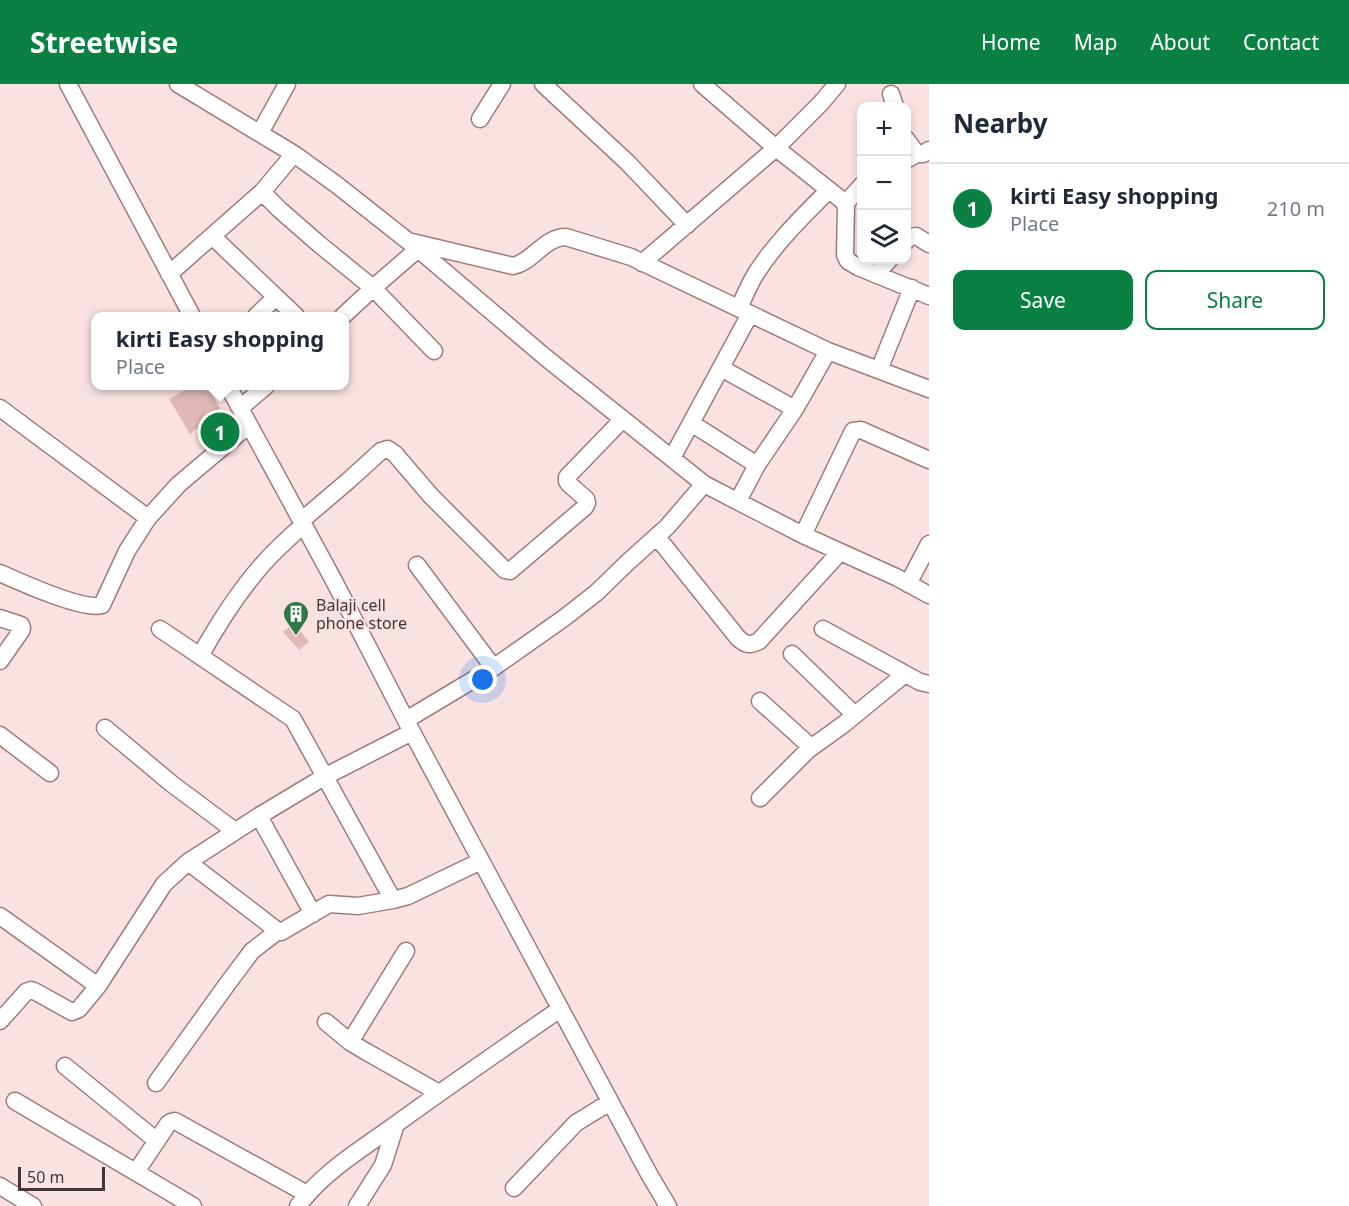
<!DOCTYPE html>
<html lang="en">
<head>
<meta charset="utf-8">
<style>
  :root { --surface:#fff; --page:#f2f2f3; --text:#1f2937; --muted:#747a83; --line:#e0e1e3; --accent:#0b8043 }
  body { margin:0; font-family:"Noto Sans",sans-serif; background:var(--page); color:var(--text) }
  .controls { position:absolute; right:18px; top:18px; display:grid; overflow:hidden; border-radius:12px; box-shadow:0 3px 9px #0003 }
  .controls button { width:54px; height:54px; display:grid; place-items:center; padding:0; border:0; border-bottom:2px solid var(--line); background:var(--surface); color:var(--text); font:30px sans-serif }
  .scale { position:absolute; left:18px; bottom:15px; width:87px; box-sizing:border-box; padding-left:6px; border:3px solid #453535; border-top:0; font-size:16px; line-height:21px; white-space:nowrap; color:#453535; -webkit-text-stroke:4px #fbe2e2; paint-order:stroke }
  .you { position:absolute; left:483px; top:596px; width:21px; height:21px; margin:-15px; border:4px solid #fff; border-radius:50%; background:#1a73e8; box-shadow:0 0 0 9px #1a73e833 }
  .badge { display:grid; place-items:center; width:39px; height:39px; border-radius:50%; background:var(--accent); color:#fff; font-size:20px; font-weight:700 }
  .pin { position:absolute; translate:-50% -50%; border:3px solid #fff; box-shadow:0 2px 6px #0006 }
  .popup { position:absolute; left:91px; top:228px; width:258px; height:78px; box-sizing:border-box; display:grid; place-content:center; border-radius:12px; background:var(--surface); filter:drop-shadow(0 2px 4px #0005); font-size:20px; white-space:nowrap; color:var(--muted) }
  .popup b { font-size:22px; color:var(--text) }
  .popup::after { content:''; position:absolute; left:50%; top:100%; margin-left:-12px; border:12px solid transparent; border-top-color:var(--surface) }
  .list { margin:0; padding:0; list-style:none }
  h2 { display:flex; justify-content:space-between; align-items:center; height:78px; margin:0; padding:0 24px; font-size:26px }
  h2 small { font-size:20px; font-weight:400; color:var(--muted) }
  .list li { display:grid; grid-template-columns:39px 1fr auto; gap:18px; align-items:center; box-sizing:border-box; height:90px; padding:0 24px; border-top:2px solid var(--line) }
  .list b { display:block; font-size:22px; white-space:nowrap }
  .list p { margin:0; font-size:20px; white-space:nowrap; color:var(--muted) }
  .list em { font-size:20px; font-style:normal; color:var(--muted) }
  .actions { display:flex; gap:12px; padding:18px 24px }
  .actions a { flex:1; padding:14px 0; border:2px solid var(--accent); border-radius:12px; text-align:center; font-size:21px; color:var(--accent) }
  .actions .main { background:var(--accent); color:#fff }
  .icon { flex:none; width:33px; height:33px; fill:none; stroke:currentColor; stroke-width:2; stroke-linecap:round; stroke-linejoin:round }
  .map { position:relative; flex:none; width:929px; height:1122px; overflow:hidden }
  header { display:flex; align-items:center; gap:36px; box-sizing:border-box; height:84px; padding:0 30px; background:var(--accent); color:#fff }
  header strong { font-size:28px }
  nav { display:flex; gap:33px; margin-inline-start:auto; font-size:21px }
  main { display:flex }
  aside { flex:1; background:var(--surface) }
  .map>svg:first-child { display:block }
  .building { fill:#e0b8b8 }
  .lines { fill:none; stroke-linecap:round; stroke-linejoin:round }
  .minor-casing { stroke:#a07b7b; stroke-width:19 }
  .minor { stroke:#fff; stroke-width:16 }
  .labels { text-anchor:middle; stroke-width:4.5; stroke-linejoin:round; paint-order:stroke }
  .poi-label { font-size:16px; fill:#453535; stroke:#fbe2e2; text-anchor:start }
</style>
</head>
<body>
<header>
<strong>Streetwise</strong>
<nav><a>Home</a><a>Map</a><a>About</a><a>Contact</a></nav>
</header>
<main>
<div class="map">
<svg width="929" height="1122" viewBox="0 0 929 1122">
  <rect width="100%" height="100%" fill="#fbe2e2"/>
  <!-- building -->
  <path class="building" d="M192 302H207L220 324 218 326 231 342 211 359 200 342 190 350 169 315Z
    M294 539 309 558 299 566 283 548Z"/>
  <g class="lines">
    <defs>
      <path id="minor" d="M68 0 192 232
        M178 0 294 70 337 101 418 165 545 273 704 400 803 451 896 493 929 511
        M543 0 627 78 687 141
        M702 0 776 64 843 117 846 123 845 171 848 177 858 183 929 212
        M891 10 895 22
        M480 35 502 0
        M260 49 287 0
        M906 55 917 70
        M906 76 917 70H923L929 66
        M262 108 280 126 319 160 373 204 434 267
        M845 120 862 101
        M212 152 296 232
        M906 157 910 153 916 152 929 160
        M412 158 513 182C533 178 544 153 566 153L631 173 828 267 929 305
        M642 179 776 64 821 19 837 0
        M169 190 262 108 294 70
        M876 190 889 176
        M739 224C744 213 749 201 755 191 775 159 803 132 829 106
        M256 232 276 213
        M343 232 373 204 418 165
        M721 284 795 325
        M879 286 912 204
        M228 302 333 495 412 648 649 1090 668 1122
        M0 324 148 434
        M240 324 266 302
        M691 339 757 381
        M672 374 750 230
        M738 417 757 381 795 325 828 267
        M301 437 348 397 381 367 388 365 395 370 431 412 505 486 510 487 585 423 587 419 586 415 569 400 567 397V393L623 335
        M803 451 853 347 861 346 929 376
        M657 453 738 554C746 561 749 562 759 557L840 468
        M417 481 493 583
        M0 489C20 498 84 527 102 521L127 467 148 434 179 400 249 341
        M908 500 929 460
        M0 534 21 541 22 544 21 547 0 577
        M160 545 293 635 393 816
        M823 545 920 598 929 600
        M792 570 855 631
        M200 572C218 540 238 508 263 480 275 466 289 454 303 441
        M760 617 811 663
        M406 636 493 584 564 534 596 509 628 478 667 443 704 400
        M105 644 172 700 235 747
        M0 651 50 689
        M760 714 808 666 844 640 905 590
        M259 732 313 830
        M188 778 278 847 281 848 329 820 358 822 393 816 408 812 481 777
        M0 832 98 902
        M0 937 26 908 31 906 36 908 72 928 79 925 98 902 164 800 188 778 259 732 324 693 412 648
        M326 938 350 958 365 967 439 1009
        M350 958 406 867
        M65 982 157 1057
        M156 999 228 899 252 867 278 847
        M15 1017 193 1122
        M136 1088 168 1040 171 1038 175 1037 307 1110
        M0 1102 33 1122
        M514 1104 576 1039 610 1018
        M298 1122C322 1089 360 1066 392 1043 447 1003 504 964 560 925
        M357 1122 383 1081 396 1040"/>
    </defs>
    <!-- minor casing -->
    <use href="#minor" class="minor-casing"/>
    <!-- minor -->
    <use href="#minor" class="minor"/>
  </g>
  <!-- icons -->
  <defs>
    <symbol id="building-pin" viewBox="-11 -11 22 30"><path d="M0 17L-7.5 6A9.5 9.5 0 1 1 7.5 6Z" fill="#307743" stroke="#fbe2e2"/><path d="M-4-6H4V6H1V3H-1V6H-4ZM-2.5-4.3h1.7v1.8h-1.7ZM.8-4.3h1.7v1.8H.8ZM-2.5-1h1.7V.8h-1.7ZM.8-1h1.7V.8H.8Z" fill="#fff"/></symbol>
  </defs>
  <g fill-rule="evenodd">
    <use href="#building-pin" x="281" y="515" width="30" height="40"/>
  </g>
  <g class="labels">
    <!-- poi labels -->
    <g class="poi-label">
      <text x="316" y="527">Balaji cell<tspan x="316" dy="18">phone store</tspan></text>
    </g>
  </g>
</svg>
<div class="controls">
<button>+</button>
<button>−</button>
<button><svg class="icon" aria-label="layers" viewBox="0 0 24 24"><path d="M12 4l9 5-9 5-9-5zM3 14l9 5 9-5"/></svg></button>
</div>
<div class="scale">50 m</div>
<div class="you"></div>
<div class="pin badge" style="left:220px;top:348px">1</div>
<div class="popup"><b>kirti Easy shopping</b>Place</div>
</div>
<aside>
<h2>Nearby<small></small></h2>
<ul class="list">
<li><span class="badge">1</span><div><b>kirti Easy shopping</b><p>Place</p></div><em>210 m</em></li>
</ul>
<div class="actions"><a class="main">Save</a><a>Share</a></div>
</aside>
</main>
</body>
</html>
